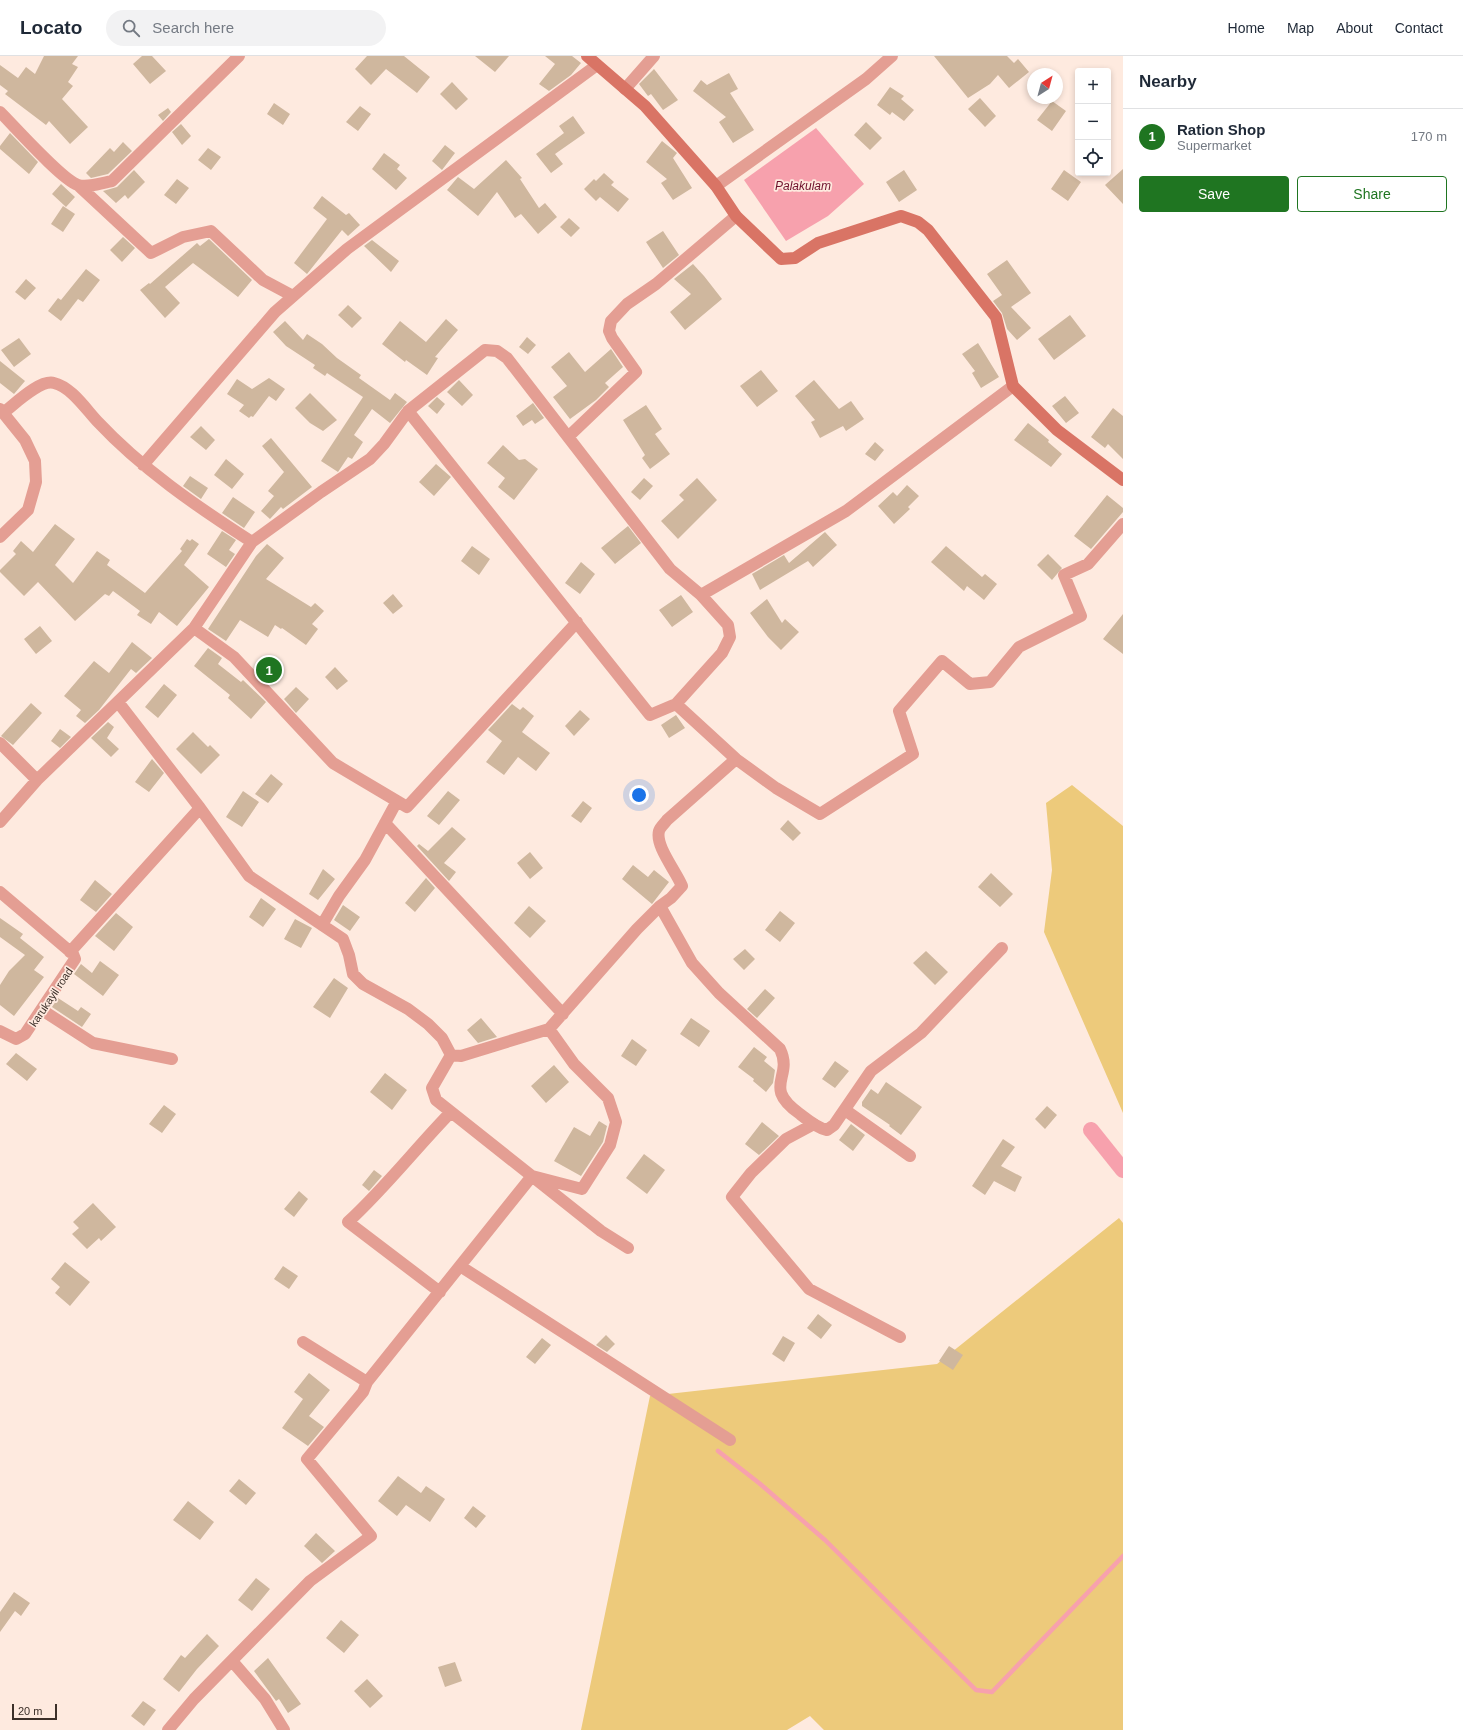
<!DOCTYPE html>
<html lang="en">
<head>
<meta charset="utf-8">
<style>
  :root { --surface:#fff; --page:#f2f2f3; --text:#1f2937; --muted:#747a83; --line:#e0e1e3; --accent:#1f7521 }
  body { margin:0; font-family:Helvetica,sans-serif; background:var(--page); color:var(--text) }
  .controls { position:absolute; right:12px; top:12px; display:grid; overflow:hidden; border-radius:4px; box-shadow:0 2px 6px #0003 }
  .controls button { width:36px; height:36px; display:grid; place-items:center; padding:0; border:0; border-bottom:1px solid var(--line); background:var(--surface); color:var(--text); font:20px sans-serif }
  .compass { position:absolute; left:1027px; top:12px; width:36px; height:36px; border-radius:50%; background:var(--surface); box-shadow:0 2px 6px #0003; rotate:36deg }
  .scale { position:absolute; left:12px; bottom:10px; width:45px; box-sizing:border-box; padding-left:4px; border:2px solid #3c3029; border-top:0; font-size:11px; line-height:14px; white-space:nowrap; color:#3c3029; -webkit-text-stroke:3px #feeadf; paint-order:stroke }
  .you { position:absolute; left:639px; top:739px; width:14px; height:14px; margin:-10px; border:3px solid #fff; border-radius:50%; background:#1a73e8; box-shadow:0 0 0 6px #1a73e833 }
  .badge { display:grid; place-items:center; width:26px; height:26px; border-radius:50%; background:var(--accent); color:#fff; font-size:13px; font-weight:700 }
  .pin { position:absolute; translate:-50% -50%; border:2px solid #fff; box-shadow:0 1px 4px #0006 }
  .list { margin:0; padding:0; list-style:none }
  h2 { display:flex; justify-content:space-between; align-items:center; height:52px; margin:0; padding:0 16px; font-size:17px }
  h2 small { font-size:13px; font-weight:400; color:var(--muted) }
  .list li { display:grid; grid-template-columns:26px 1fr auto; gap:12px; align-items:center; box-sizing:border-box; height:56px; padding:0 16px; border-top:1px solid var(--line) }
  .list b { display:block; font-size:15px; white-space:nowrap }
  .list p { margin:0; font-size:13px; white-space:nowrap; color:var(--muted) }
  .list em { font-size:13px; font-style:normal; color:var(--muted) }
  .actions { display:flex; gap:8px; padding:12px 16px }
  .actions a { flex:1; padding:9px 0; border:1px solid var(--accent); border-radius:4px; text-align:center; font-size:14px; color:var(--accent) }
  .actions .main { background:var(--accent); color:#fff }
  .icon { flex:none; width:22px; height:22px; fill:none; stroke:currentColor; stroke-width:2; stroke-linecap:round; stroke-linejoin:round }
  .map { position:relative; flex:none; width:1123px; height:1674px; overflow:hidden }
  header { display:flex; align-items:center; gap:24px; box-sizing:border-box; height:56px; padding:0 20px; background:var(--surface); border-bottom:1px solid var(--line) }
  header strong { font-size:19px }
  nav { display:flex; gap:22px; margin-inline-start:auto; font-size:14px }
  .search { width:280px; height:36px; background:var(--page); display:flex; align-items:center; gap:10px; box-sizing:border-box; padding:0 14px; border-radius:22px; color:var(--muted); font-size:15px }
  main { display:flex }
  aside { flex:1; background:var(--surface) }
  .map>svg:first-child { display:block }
  .green { fill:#edca7b }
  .water { fill:#f7a1ad }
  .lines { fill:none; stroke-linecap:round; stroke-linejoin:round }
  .stream { stroke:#f7a1ad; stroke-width:4.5 }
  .canal { stroke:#f7a1ad; stroke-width:16 }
  .building { fill:#cfb79e }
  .street { stroke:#e49e93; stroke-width:12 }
  .secondary { stroke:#d97465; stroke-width:12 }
  .labels { text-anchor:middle; stroke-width:3.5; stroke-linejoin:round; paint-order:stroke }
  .street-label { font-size:11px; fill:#3c3029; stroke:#feeadf }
  .water-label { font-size:12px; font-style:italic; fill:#6e0f2b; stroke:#feeadf }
</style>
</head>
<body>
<header>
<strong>Locato</strong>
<div class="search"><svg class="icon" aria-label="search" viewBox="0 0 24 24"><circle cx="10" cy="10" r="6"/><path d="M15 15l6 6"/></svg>Search here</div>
<nav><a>Home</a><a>Map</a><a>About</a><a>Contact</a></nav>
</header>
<main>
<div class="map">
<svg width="1123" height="1674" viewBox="0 0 1123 1674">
  <rect width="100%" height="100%" fill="#feeadf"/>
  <!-- green -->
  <path class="green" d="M1072 729 1123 770V1057L1044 876 1052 814 1046 747Z
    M1119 1162 1123 1167V1674H824L810 1660 787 1674H581L650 1340 937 1308Z"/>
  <!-- water -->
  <path class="water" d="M816 72 864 128 828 160 786 185 744 124Z"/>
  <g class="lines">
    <!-- stream -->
    <path class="stream" d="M718 1395 759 1427 825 1484 976 1634 992 1636 1123 1500"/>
    <!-- canal -->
    <path class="canal" d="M1091 1074 1123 1114"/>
  </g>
  <!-- building -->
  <path class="building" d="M44 0H78L72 8 78 11 68 26 73 30 62 43 88 71 70 88 49 65 46 69 5 38 8 35 0 29V9L18 22 26 11 35 18Z
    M142 0H152L166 15 150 28 133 8Z
    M367 0H404L430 21 417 37 386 13 371 29 355 13Z
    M475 0H509L495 16Z
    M545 0H572L581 7 571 19 549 35 539 28 555 8Z
    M934 0H1007L1014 7 1018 3 1029 16 1009 32 998 19 990 28 968 42Z
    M654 13 678 44 663 54 651 38 648 40 639 28Z
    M729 17 738 33 730 37 754 74 733 87 719 66 726 61 693 35 701 24 707 29Z
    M452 26 468 43 456 54 440 38Z
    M890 31 904 40 901 43 914 54 904 65 892 56 890 59 877 49Z
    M980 42 996 60 985 71 968 53Z
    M1052 45 1066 55 1052 75 1037 64Z
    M274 47 290 58 283 69 267 58Z
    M360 50 371 58 358 75 346 66Z
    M168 52 171 56 163 65 158 59Z
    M573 60 585 77 555 98 563 108 551 117 536 98 564 77 559 70Z
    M866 66 882 82 870 94 854 79Z
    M181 68 191 80 182 89 172 76Z
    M10 77 38 106 29 118 0 93V90Z
    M662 85 677 97 673 102 692 132 673 144 661 127 667 123 646 106Z
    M123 86 132 95 108 118 91 122 86 117 110 92 114 96Z
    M445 89 455 97 442 114 432 105Z
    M208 92 221 101 211 114 198 104Z
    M384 97 400 109 397 113 407 122 396 134 372 113Z
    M506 104 522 122 520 123 539 152 545 147 557 161 538 178 521 158 515 162 497 136 478 160 447 134 458 121 474 133Z
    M1123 113V148L1105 129Z
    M134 114 145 126 128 143 125 139 116 147 103 135 117 131Z
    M904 114 917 134 899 146 886 126Z
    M1064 114 1081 126 1068 145 1051 133Z
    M604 117 614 126 611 129 629 143 618 156 600 141 596 145 584 133 594 123 596 125Z
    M177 123 189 132 176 148 164 139Z
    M61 128 75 141 66 151 52 138Z
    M322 140 346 159 349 157 360 169 348 180 342 174 307 218 294 207 327 163 313 152Z
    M63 150 75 158 63 176 51 168Z
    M569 162 580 172 571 181 560 171Z
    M663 175 679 199 663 212 646 186Z
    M123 181 135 192 122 206 110 194Z
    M209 183 252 224 238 241 193 207 165 231 180 247 165 262 140 234 149 227 150 228 197 187 200 190Z
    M372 184 399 205 391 216 364 190Z
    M1007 204 1031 237 1011 251 1031 272 1017 284 1007 273 1002 257 993 245 1002 239 987 218Z
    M693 208 704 220 722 243 685 274 670 256 691 238 674 223Z
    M86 213 100 224 83 246 78 243 61 265 48 255 58 242 61 244Z
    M26 223 36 232 25 244 15 236Z
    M348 249 362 262 352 272 338 259Z
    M1070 259 1086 280 1054 304 1038 283Z
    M446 263 458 274 435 301 438 302 427 319 406 304 405 306 382 288 400 265 426 286Z
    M285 265 303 284 307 278 322 288 337 302 361 319 359 322 390 344 395 337 407 346 390 367 372 353 354 379 363 386 352 403 348 401 338 416 321 405 363 341 327 317 325 320 313 312 315 309 286 290 273 276Z
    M527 281 536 289 528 298 519 291Z
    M19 282 31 298 14 311 1 294Z
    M978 287 999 321 981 332 972 317 975 315 962 298Z
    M611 293 623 311 605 327 609 331 596 344 570 363 553 341 567 330 551 311 569 296 585 316Z
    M0 305 25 325 14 338 0 327Z
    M761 314 778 335 757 351 740 330Z
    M269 322 285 333 276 345 269 340 253 361 251 360 249 362 239 355 244 349 227 338 237 323 252 333Z
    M459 324 473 339 462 350 447 336Z
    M814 324 839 353 851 345 864 363 846 375 843 370 820 382 811 366 815 364 795 340Z
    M310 337 337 364 323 375 310 367 295 352Z
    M1065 340 1079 357 1066 367 1052 350Z
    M437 341 445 348 437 358 428 350Z
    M533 347 544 362 535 368 532 364 523 370 516 360Z
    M646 349 662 373 655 378 670 398 650 413 642 402 645 399 623 364Z
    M1113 352 1123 360V403L1108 388 1105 392 1091 381Z
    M1028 367 1049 384 1048 386 1062 398 1051 411 1014 384Z
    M201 370 215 384 206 394 190 381Z
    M271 382 312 431 283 453 281 451 270 463 261 455 274 440 268 435 284 416 262 390Z
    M875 386 884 394 875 405 865 398Z
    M503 389 519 404 525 403 538 413 514 444 498 431 505 422 487 407Z
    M226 403 244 418 232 433 214 419Z
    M436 408 451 421 434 440 419 426Z
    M190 420 208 432 201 443 183 430Z
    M644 422 653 430 640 444 631 436Z
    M697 422 717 444 678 483 661 465 684 444 679 439Z
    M907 429 919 440 908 451 910 453 894 468 878 450 893 436 897 440Z
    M1107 439 1123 452V456L1091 493 1074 480Z
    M233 441 255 456 244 472 222 457Z
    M55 468 75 483 55 509 73 527 97 495 110 504 107 509 145 537 182 495 180 493 187 483 190 485 192 483 199 488 184 509 209 531 177 570 159 556 151 568 137 559 140 555 113 535 109 540 105 538 75 565 38 526 24 540 0 516V514L16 498 13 495 21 485 33 496Z
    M628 470 641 487 615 508 601 492Z
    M222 475 236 484 229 494 235 498 226 511 207 498Z
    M825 476 837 489 813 511 808 505 760 534 752 518 784 499 789 507Z
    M267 488 284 502 266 523 311 551 315 547 324 555 312 568 318 573 306 589 282 572 281 573 275 569 268 581 240 564 226 585 208 573 256 500Z
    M472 490 490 503 479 519 461 505Z
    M946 490 982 521 985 518 997 528 984 544 967 530 964 535 931 506Z
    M1048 498 1062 512 1052 524 1037 509Z
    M581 506 595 518 580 538 565 527Z
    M393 538 403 550 393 558 383 547Z
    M681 539 693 556 672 571 659 554Z
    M767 543 782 567 785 563 799 576 781 594 768 581 750 557Z
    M1123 558V598L1103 583Z
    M40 570 52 585 36 598 24 583Z
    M132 586 152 602 136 617 131 613 99 654 85 667 76 660 81 654 64 640 94 605 109 617Z
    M208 592 222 602 218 608 241 626 243 624 266 646 251 663 228 642 230 639 194 610Z
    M335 611 348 625 337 634 325 621Z
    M164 628 177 639 158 662 145 651Z
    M296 631 309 643 296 657 284 643Z
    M31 647 42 657 13 689 1 680Z
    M512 648 520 654 523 651 534 660 522 676 550 697 536 715 518 701 504 719 486 706 502 685 488 674Z
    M580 654 590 663 574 680 565 670Z
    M676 659 685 672 669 682 661 669Z
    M108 666 114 671 107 682 119 693 111 701 91 682Z
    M60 673 71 681 60 692 51 685Z
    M193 676 208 691 210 689 220 699 201 718 176 693Z
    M152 703 164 717 149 736 135 726Z
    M271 718 283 728 268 747 255 738Z
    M243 735 259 746 242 771 226 761Z
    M448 735 460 744 439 769 427 760Z
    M583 745 592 752 581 767 571 760Z
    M788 764 801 777 793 785 780 773Z
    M452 771 466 783 444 807 456 816 449 825 417 790 419 788 428 795Z
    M530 796 543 812 530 823 517 807Z
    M633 809 648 821 654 814 669 826 652 848 622 823Z
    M323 813 335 823 318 844 309 838Z
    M991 817 1013 838 1000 851 978 831Z
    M426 822 435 832 415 856 405 847Z
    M95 824 112 838 96 856 80 844Z
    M261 842 276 853 263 871 249 861Z
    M343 849 360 861 350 875 334 864Z
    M529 850 546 865 530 882 514 867Z
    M780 855 795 867 780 886 765 874Z
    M116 857 133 871 114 895 95 880Z
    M0 862 23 878 20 882 44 901 34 914 44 921 14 960 0 949V929L9 915 25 899 0 881Z
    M295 863 312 872 301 892 284 883Z
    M745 893 755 903 744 914 733 903Z
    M926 895 948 916 935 929 913 907Z
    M100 905 119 919 103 940 74 918 81 908 92 917Z
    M334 922 348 932 330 962 313 951Z
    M765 933 775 942 757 962 747 953Z
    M58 942 78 955 81 951 91 958 82 971 52 951Z
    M481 962 497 981 478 987 467 974Z
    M691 962 710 975 699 991 680 978Z
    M632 983 647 994 636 1010 621 1000Z
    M754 991 767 1001 764 1005 775 1014 773 1027 766 1036 753 1025 754 1023 738 1011Z
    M16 997 37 1013 27 1025 6 1008Z
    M835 1005 849 1015 835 1032 822 1023Z
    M554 1009 569 1026 546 1047 531 1030Z
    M385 1017 407 1034 392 1054 370 1036Z
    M886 1026 922 1051 901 1079 889 1070 890 1069 862 1050V1046L871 1033 878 1038Z
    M164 1049 176 1058 162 1077 149 1068Z
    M1047 1050 1057 1059 1045 1073 1035 1063Z
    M599 1065 607 1070 603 1086 581 1120 554 1105 574 1071 590 1080Z
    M762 1066 779 1080 759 1099 745 1088Z
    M851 1068 865 1079 853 1095 839 1084Z
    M1003 1083 1015 1091 1001 1110 1022 1121 1015 1136 994 1125 985 1139 972 1130Z
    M644 1098 665 1114 647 1138 626 1122Z
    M374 1114 382 1120 369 1135 362 1129Z
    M299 1135 308 1143 294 1161 284 1153Z
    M93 1147 116 1171 101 1185 99 1182 87 1193 72 1178 79 1172 73 1166Z
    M65 1206 90 1226 70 1250 55 1237 60 1231 51 1223Z
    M283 1210 298 1220 289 1233 274 1223Z
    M818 1258 832 1269 821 1283 807 1272Z
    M606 1279 615 1288 607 1296 596 1289Z
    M783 1280 795 1287 784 1306 772 1298Z
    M542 1282 551 1289 535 1308 526 1301Z
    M949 1290 963 1299 953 1314 939 1305Z
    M309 1317 330 1334 309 1360 324 1371 308 1390 282 1372 303 1343 294 1336Z
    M398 1420 421 1437 426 1430 445 1443 430 1466 406 1449 397 1460 378 1445Z
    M239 1423 256 1437 246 1449 229 1435Z
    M188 1445 214 1466 200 1484 173 1464Z
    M473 1450 486 1460 476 1472 464 1462Z
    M316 1477 335 1495 322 1507 304 1490Z
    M256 1522 270 1533 252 1555 238 1544Z
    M14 1536 30 1547 21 1560 15 1555 0 1576V1556Z
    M341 1564 359 1579 344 1597 326 1582Z
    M207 1578 219 1590 197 1613 179 1636 163 1623 181 1599 185 1602Z
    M268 1602 301 1648 288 1657 279 1643 276 1645 254 1615Z
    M455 1606 462 1625 445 1631 438 1611Z
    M367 1623 383 1640 370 1652 354 1635Z
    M143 1645 156 1654 144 1670 131 1660Z"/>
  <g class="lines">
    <!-- street -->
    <path class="street" d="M625 33 654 0
      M0 56C14 70 62 124 78 129 87 132 102 127 112 125L239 0
      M78 129 151 197 183 181 211 175 263 224 293 240
      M716 130 866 23 892 0
      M0 353 25 384 35 405 36 426 28 454 0 481
      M3 357C15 348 40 323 54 327 71 331 85 352 97 365 142 413 196 450 252 486
      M568 381 636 316 612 282 609 275 611 265 627 248 656 228 736 160
      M143 409 275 256 347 193 597 9
      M701 539 846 455 1013 330
      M194 572 234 601 333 707 407 751 577 566
      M118 646 200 752 249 820 343 883 349 899 353 918 363 928 408 953 428 968 442 982 451 999 461 1000 549 973 637 873 660 850 692 907 719 937 780 993C794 1022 761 1030 800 1058 809 1065 817 1072 827 1074L834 1069 871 1015 921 977 1002 892
      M676 648 736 703 776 732 820 758 913 698 899 655 942 605 970 628 990 626 1019 591 1081 560 1064 519 1088 508 1123 468
      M0 687 37 724
      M0 766 37 724 194 572 252 486 321 436 370 403 384 388 408 355 485 294 497 295 507 302 670 513 701 539 728 569 730 581 722 597 676 648 650 659 408 355
      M385 767 563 958
      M0 836 73 898 75 903 25 978 16 983 0 975
      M660 850 671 842 682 830C676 815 655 790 659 775 660 771 665 767 667 764L736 703
      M322 869 339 840 365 804 397 745
      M70 896 200 752
      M42 954 93 987 172 1003
      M451 999 432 1032 436 1044 601 1175 628 1192
      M845 1054 910 1100
      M814 1068 786 1083 751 1117 732 1141 809 1233 900 1281
      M460 1210 730 1384
      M440 1236 348 1166C385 1132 416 1092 451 1056
      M303 1286 367 1326
      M232 1605 265 1643 284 1674
      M168 1674 194 1643 310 1525 371 1480 307 1403 363 1336 367 1326 532 1120 582 1133 610 1089 616 1066 608 1042 574 1008 549 973"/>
    <!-- secondary -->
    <path class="secondary" d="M587 0 645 50 716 130 736 160 781 203 795 202 818 187 901 160 918 166 928 174 996 261 1013 330 1057 374 1123 424"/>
  </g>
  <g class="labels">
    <!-- street labels -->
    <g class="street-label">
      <text transform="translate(51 941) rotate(-56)" y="4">karukayil road</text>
    </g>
    <!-- water labels -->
    <g class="water-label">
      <text x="803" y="134">Palakulam</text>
    </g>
  </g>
</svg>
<div class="controls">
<button>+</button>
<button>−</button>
<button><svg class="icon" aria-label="locate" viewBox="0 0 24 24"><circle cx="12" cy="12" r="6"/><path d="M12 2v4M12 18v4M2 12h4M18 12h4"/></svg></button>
</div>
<svg class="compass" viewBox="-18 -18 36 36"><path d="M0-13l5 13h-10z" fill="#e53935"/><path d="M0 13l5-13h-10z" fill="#747a83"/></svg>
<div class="scale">20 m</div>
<div class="you"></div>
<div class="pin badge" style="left:269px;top:614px">1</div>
</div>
<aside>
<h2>Nearby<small></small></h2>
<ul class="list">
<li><span class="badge">1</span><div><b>Ration Shop</b><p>Supermarket</p></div><em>170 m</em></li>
</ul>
<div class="actions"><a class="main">Save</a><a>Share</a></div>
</aside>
</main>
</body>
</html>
